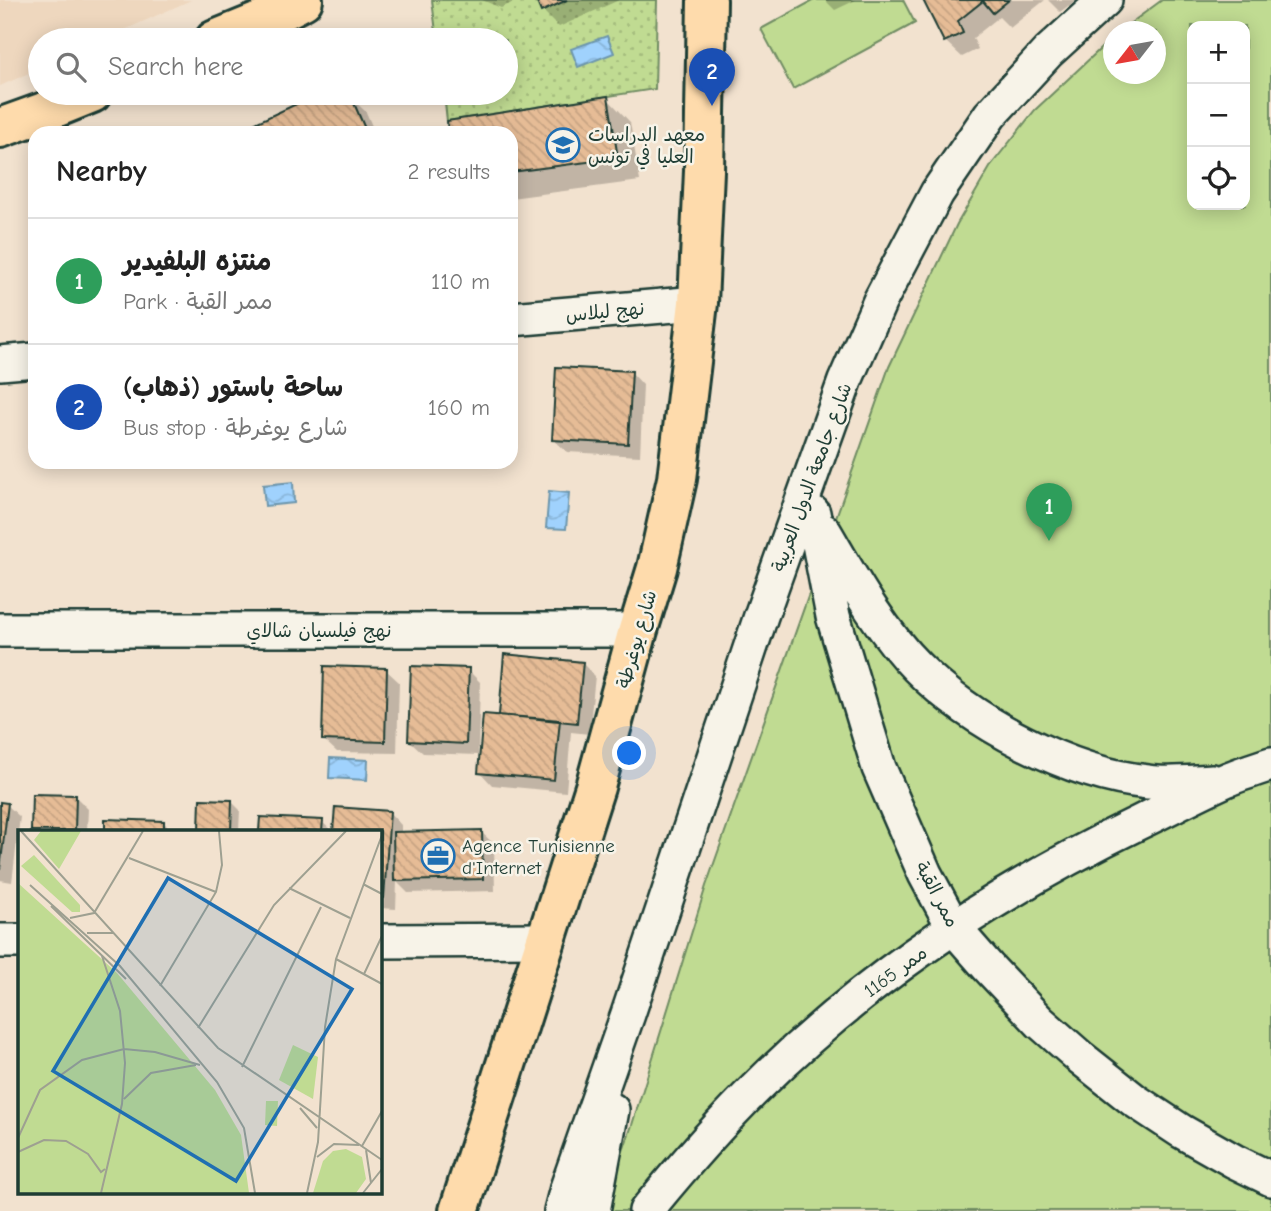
<!DOCTYPE html>
<html lang="en">
<head>
<meta charset="utf-8">
<style>
  :root { --surface:#fff; --page:#f6f6f6; --text:#222; --muted:#767676; --line:#e0e0e0; --accent:#1f6fb2 }
  body { margin:0; font-family:"Comic Neue","Playpen Sans Arabic",sans-serif; background:var(--page); color:var(--text) }
  .controls { position:absolute; right:21px; top:21px; display:grid; overflow:hidden; border-radius:14px; box-shadow:0 4px 18px #0003 }
  .controls button { width:63px; height:63px; display:grid; place-items:center; padding:0; border:0; border-bottom:2px solid var(--line); background:var(--surface); color:var(--text); font:35px sans-serif }
  .compass { position:absolute; left:1103px; top:21px; width:63px; height:63px; border-radius:50%; background:var(--surface); box-shadow:0 4px 18px #0003; rotate:239deg }
  .you { position:absolute; left:630px; top:754px; width:24px; height:24px; margin:-18px; border:5px solid #fff; border-radius:50%; background:#1a73e8; box-shadow:0 0 0 10px #1a73e833 }
  .badge { display:grid; place-items:center; width:46px; height:46px; border-radius:50%; background:var(--accent); color:#fff; font-size:23px; font-weight:700 }
  .pin { position:absolute; translate:-50% -58px; filter:drop-shadow(0 2px 4px #0008) }
  .pin::after { content:''; position:absolute; top:37px; width:24px; height:21px; background:inherit; clip-path:polygon(0 0,100% 0,50% 100%) }
  .list { margin:0; padding:0; list-style:none }
  h2 { display:flex; justify-content:space-between; align-items:center; height:91px; margin:0; padding:0 28px; font-size:30px }
  h2 small { font-size:23px; font-weight:400; color:var(--muted) }
  .list li { display:grid; grid-template-columns:46px 1fr auto; gap:21px; align-items:center; box-sizing:border-box; height:126px; padding:0 28px; border-top:2px solid var(--line) }
  .list b { display:block; font-size:26px; white-space:nowrap }
  .list p { margin:0; font-size:23px; white-space:nowrap; color:var(--muted) }
  .list em { font-size:23px; font-style:normal; color:var(--muted) }
  .icon { flex:none; width:38px; height:38px; fill:none; stroke:currentColor; stroke-width:2; stroke-linecap:round; stroke-linejoin:round }
  .map { position:relative; flex:none; width:1271px; height:1211px; overflow:hidden }
  .search { position:absolute; background:var(--surface); box-shadow:0 4px 18px #0003; left:28px; top:28px; width:490px; height:77px; display:flex; align-items:center; gap:18px; box-sizing:border-box; padding:0 24px; border-radius:38px; color:var(--muted); font-size:26px }
  .panel { position:absolute; background:var(--surface); box-shadow:0 4px 18px #0003; left:28px; top:126px; width:490px; height:343px; border-radius:21px }
  .map>svg:first-child { display:block }
  .built { fill:#eed7be }
  .park { fill:#c0db92; stroke:#708c63; stroke-width:2; fill-rule:evenodd }
  .garden { fill:url(#garden-dots); stroke:#708c63; stroke-width:2 }
  .water { fill:url(#water-waves); stroke:#6c96ad; stroke-width:2 }
  .shadow { fill:#0003 }
  .building { fill:url(#building-back-hatch); stroke:#1f3d34; stroke-width:2 }
  .lines { fill:none; stroke-linecap:round; stroke-linejoin:round }
  .minor-casing { stroke:#1f3d34; stroke-width:38 }
  .major-casing { stroke:#1f3d34; stroke-width:44 }
  .minor { stroke:#f7f3e8; stroke-width:33 }
  .major { stroke:#fedbac; stroke-width:38 }
  .labels { text-anchor:middle; stroke-width:5; stroke-linejoin:round; paint-order:stroke }
  .poi-label { font-size:19px; fill:#1f3d34; stroke:#f7f3e8; text-anchor:start }
  .street-label { font-size:19px; fill:#1f3d34; stroke:#f7f3e8 }
  .inset-road { fill:none; stroke:#9ea091; stroke-width:2 }
  .view { fill:#1f6fb2; fill-opacity:0.15; stroke:#1f6fb2; stroke-width:3.5 }
  .inset-edge { fill:none; stroke:#1f3d34; stroke-width:3.5 }
</style>
</head>
<body>
<div class="map">
<svg width="1271" height="1211" viewBox="0 0 1271 1211">
  <defs>
    <pattern id="garden-dots" width="8" height="8" patternUnits="userSpaceOnUse" patternTransform="scale(1.75)"><rect width="8" height="8" fill="#c0db92"/><path d="M2 2h.1M6 6h.1" fill="none" stroke="#a5bd7e" stroke-width="1.8" stroke-linecap="round"/></pattern>
    <pattern id="water-waves" width="16" height="10" patternUnits="userSpaceOnUse" patternTransform="scale(1.75)"><rect width="16" height="10" fill="#a0d2fd"/><path d="M0 5q4-4 8 0t8 0" fill="none" stroke="#89b5d9"/></pattern>
    <pattern id="building-back-hatch" width="6" height="6" patternUnits="userSpaceOnUse" patternTransform="scale(1.75)"><rect width="6" height="6" fill="#e6bc96"/><path d="M-1 5l2 2M0 0l6 6M5-1l2 2" fill="none" stroke="#c5a282"/></pattern>
  </defs>
  <rect width="100%" height="100%" fill="#f2e2cf"/>
  <filter id="ink" filterUnits="userSpaceOnUse"><feTurbulence type="fractalNoise" baseFrequency=".0143" numOctaves="2"/><feDisplacementMap in="SourceGraphic" scale="14" xChannelSelector="R" yChannelSelector="G"/><feConvolveMatrix kernelMatrix="1 2 1 2 8 2 1 2 1" color-interpolation-filters="sRGB"/></filter>
  <g filter="url(#ink)">
    <!-- built -->
    <path class="built" d="M0 0H191L102 40H40V68L0 86Z"/>
    <!-- park -->
    <path class="park" d="M814 0H903L915 23 793 89 761 29Z
      M1162 0H1271V1211H607L611 1186 632 1125 706 886 889 367 957 224 992 164 1035 110 1113 37 1114 74H1156V32L1120 31ZM1192 26H1245V205H1192Z"/>
    <!-- garden -->
    <path class="garden" d="M432 0H657L655 89 447 121 444 93H506V40H437Z"/>
    <!-- water -->
    <path class="water" d="M607 36 614 53 578 67 571 49Z
      M293 482 294 503 265 506 263 485Z
      M549 491 569 493 566 529 546 528Z
      M330 758 368 760 367 780 329 778Z"/>
    <!-- shadow -->
    <path class="shadow" d="M482 0H518L501 8Z
      M537 0H619L559 27 543 11Z
      M825 0H856L835 10Z
      M925 0H1045L1010 28 999 17 973 38 978 49 962 57 945 41Z
      M1048 0H1076L1060 12Z
      M324 93H340L345 97 349 96 366 112 375 133H237Z
      M607 98 630 122 640 181 511 198V133H450Z
      M631 372 643 385 640 456 567 452 554 440Z
      M506 656 582 663 595 676 589 734 571 732 566 792 492 785 480 772 500 717Z
      M386 670 399 682 397 753 337 752 324 740Z
      M468 670 480 682 478 755 423 753 410 741Z
      M34 795 76 797 88 809 87 831H33Z
      M201 801 232 802 240 810 239 831H201Z
      M0 804 7 805 20 817 12 882 0 880Z
      M336 809 389 812 401 825V834L481 832 494 844 495 891 408 893 397 882 396 909 380 908V831H335Z
      M262 819 322 822 332 831H261Z
      M107 821 164 823 172 831H107Z"/>
    <!-- building -->
    <path class="building" d="M536 0H567L541 12Z
      M923 0H1009L993 13 983 1 958 21 963 33 944 42Z
      M320 93H339L340 97 350 94 366 131 353 133H234Z
      M608 96 618 158 511 172V133H448L447 121Z
      M556 367 632 371 628 444 552 440Z
      M504 654 583 662 577 723 499 715Z
      M324 666 387 668 385 742 322 740Z
      M411 666 469 668 466 744 408 741Z
      M483 714 560 720 554 780 478 773Z
      M32 794 76 795 75 831H31Z
      M200 799 232 800 231 831H199Z
      M0 802 8 803 0 870Z
      M335 807 390 811 384 898 380 897V831H333Z
      M260 817 323 820 322 831H259Z
      M105 819 164 821V831H105Z
      M482 830 483 879 394 881 393 832Z"/>
    <g class="lines">
      <defs>
        <path id="minor" d="M511 319 698 303
          M0 363 35 360
          M813 513 833 616 879 768 925 874 954 928 988 967 1040 1022 1081 1058 1134 1100 1181 1131 1234 1161 1271 1179
          M824 531C850 575 880 630 917 667 972 723 1069 774 1148 782 1169 785 1191 782 1212 781
          M0 630H638
          M0 941H19
          M380 941 545 940
          M561 1211 567 1188 628 1014 761 616 845 381 880 301 937 193 990 115 1048 52 1105 0
          M593 1211 612 1110
          M646 1211C682 1167 718 1125 759 1085 869 976 1001 889 1140 822 1169 808 1197 793 1226 780 1240 774 1256 769 1271 764"/>
        <path id="major" d="M215 40 264 20 303 0
          M0 128 50 110 92 93
          M459 1211 595 787 638 630 657 568 677 479 698 303 704 171 707 0"/>
      </defs>
      <!-- minor casing -->
      <use href="#minor" class="minor-casing"/>
      <!-- major casing -->
      <use href="#major" class="major-casing"/>
      <!-- minor -->
      <use href="#minor" class="minor"/>
      <!-- major -->
      <use href="#major" class="major"/>
    </g>
  </g>
  <!-- icons -->
  <defs>
    <symbol id="university-ring" viewBox="-11 -11 22 22"><circle r="9.5" fill="#f7f3e8" stroke="#1f6fb2" stroke-width="1.5"/><path d="M0-5L7-2L0 1L-7-2ZM-4 1L0 2.5L4 1V4Q0 6-4 4Z" fill="#1f6fb2"/></symbol>
    <symbol id="office-ring" viewBox="-11 -11 22 22"><circle r="9.5" fill="#f7f3e8" stroke="#1f6fb2" stroke-width="1.5"/><path d="M-6-3h4V-5.5h4V-3h4V5H-6ZM-1-4.5V-3h2v-1.5ZM-6 0V1H6V0Z" fill="#1f6fb2"/></symbol>
  </defs>
  <g fill-rule="evenodd">
    <use href="#university-ring" x="544" y="126" width="38" height="38"/>
    <use href="#office-ring" x="419" y="837" width="38" height="38"/>
  </g>
  <g class="labels">
    <!-- poi labels -->
    <g class="poi-label">
      <text x="588" y="141">معهد الدراسات<tspan x="588" dy="22">العليا في تونس</tspan></text>
      <text x="462" y="852">Agence Tunisienne<tspan x="462" dy="22">d'Internet</tspan></text>
    </g>
    <!-- street labels -->
    <g class="street-label">
      <text transform="translate(605 311) rotate(-5)" y="7">نهج ليلاس</text>
      <text transform="translate(811 477) rotate(-70)" y="7">شارع جامعة الدول العربية</text>
      <text x="319" y="637">نهج فيلسيان شالاي</text>
      <text transform="translate(636 639) rotate(-74)" y="7">شارع يوغرطة</text>
      <text transform="translate(938 894) rotate(62)" y="7">ممر القبة</text>
      <text transform="translate(895 971) rotate(-36)" y="7">ممر 1165</text>
    </g>
  </g>
  <!-- overview -->
  <g transform="translate(18 830)">
    <rect width="364" height="364" fill="#f2e2cf"/>
    <path d="M23 1H63L41 39 16 10ZM16 25 62 75V82H54L3 36Z" fill="#c0db92"/>
    <path d="M0 53 99 143 197 260 223 305 231 363H0ZM248 271H260L259 296 247 295ZM328 319 344 327 348 349 338 363H295L305 331 315 321Z" fill="#c0db92"/>
    <path d="M275 215 300 227 295 269 261 250Z" fill="#c0db92"/>
    <path class="inset-road" d="M3 1 200 218 364 330M111 28 198 62M345 54 364 64M12 55 102 136 199 252 226 298 237 363M271 58 332 88M33 76 108 149M52 88 76 83 125 1M69 103H95M318 129 364 154M346 144 364 106M142 156 198 62 204 35 201 1M180 198 256 75 328 1M224 237 303 77M106 269 133 243 178 235M282 278 299 298M0 308 22 260 64 230 106 219 137 222 182 235M344 316 364 281M348 320 353 353M0 322 26 310 48 311 70 324 83 342 87 339M299 327 316 314 341 315M83 363 104 274 107 233 102 181 84 126M289 363 300 312 307 197 318 129 364 5M345 363 364 339"/>
    <path class="view" d="M150 48 334 159 218 351 35 241Z"/>
    <rect width="364" height="364" class="inset-edge"/>
  </g>
</svg>
<div class="controls">
<button>+</button>
<button>−</button>
<button><svg class="icon" aria-label="locate" viewBox="0 0 24 24"><circle cx="12" cy="12" r="6"/><path d="M12 2v4M12 18v4M2 12h4M18 12h4"/></svg></button>
</div>
<svg class="compass" viewBox="-18 -18 36 36"><path d="M0-13l5 13h-10z" fill="#e53935"/><path d="M0 13l5-13h-10z" fill="#767676"/></svg>
<div class="you"></div>
<div class="pin badge" style="left:1049px;top:541px;background:#2e9e5b">1</div>
<div class="pin badge" style="left:712px;top:106px;background:#1a4fb4">2</div>
<div class="search"><svg class="icon" aria-label="search" viewBox="0 0 24 24"><circle cx="10" cy="10" r="6"/><path d="M15 15l6 6"/></svg>Search here</div>
<section class="panel">
<h2>Nearby<small>2 results</small></h2>
<ul class="list">
<li><span class="badge" style="background:#2e9e5b">1</span><div><b>منتزه البلفيدير</b><p>Park · ممر القبة</p></div><em>110 m</em></li>
<li><span class="badge" style="background:#1a4fb4">2</span><div><b>ساحة باستور (ذهاب)</b><p>Bus stop · شارع يوغرطة</p></div><em>160 m</em></li>
</ul>
</section>
</div>
</body>
</html>
